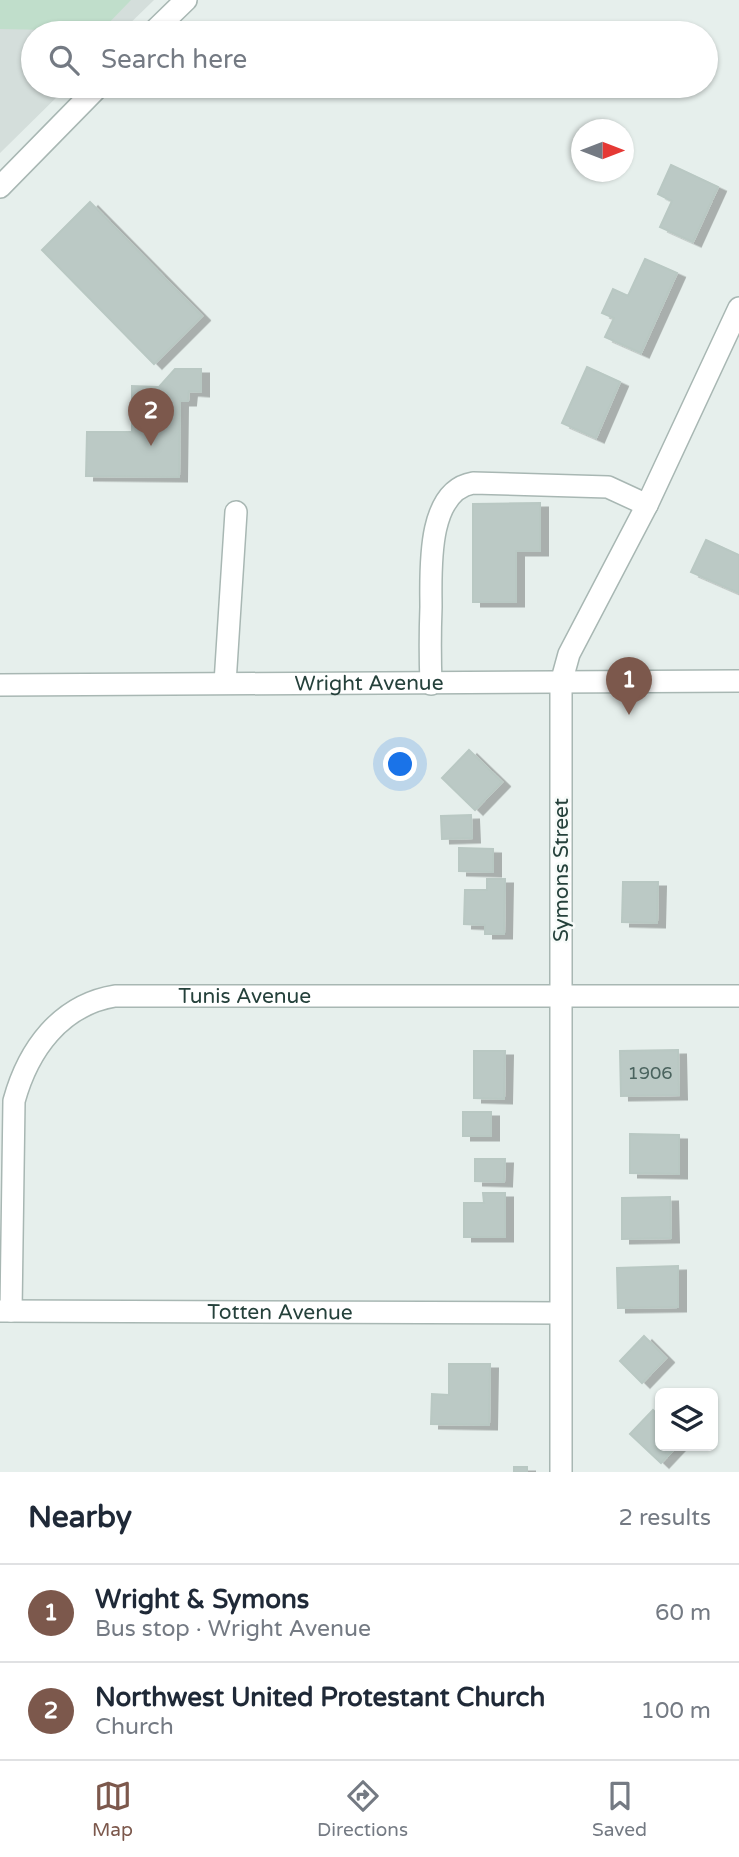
<!DOCTYPE html>
<html lang="en">
<head>
<meta charset="utf-8">
<style>
  :root { --surface:#fff; --page:#f2f2f3; --text:#1f2937; --muted:#747a83; --line:#e0e1e3; --accent:#7c584c }
  body { margin:0; font-family:"Varela Round",sans-serif; background:var(--page); color:var(--text) }
  .controls { position:absolute; right:21px; bottom:21px; display:grid; overflow:hidden; border-radius:10px; box-shadow:0 2px 5px #0004 }
  .controls button { width:63px; height:63px; display:grid; place-items:center; padding:0; border:0; border-bottom:2px solid var(--line); background:var(--surface); color:var(--text); font:35px sans-serif }
  .compass { position:absolute; left:571px; top:119px; width:63px; height:63px; border-radius:50%; background:var(--surface); box-shadow:0 2px 5px #0004; rotate:90deg }
  .you { position:absolute; left:401px; top:765px; width:24px; height:24px; margin:-18px; border:5px solid #fff; border-radius:50%; background:#1a73e8; box-shadow:0 0 0 10px #1a73e833 }
  .badge { display:grid; place-items:center; width:46px; height:46px; border-radius:50%; background:var(--accent); color:#fff; font-size:23px; font-weight:700 }
  .pin { position:absolute; translate:-50% -58px; filter:drop-shadow(0 2px 4px #0008) }
  .pin::after { content:''; position:absolute; top:37px; width:24px; height:21px; background:inherit; clip-path:polygon(0 0,100% 0,50% 100%) }
  .list { margin:0; padding:0; list-style:none }
  h2 { display:flex; justify-content:space-between; align-items:center; height:91px; margin:0; padding:0 28px; font-size:30px }
  h2 small { font-size:23px; font-weight:400; color:var(--muted) }
  .list li { display:grid; grid-template-columns:46px 1fr auto; gap:21px; align-items:center; box-sizing:border-box; height:98px; padding:0 28px; border-top:2px solid var(--line) }
  .list b { display:block; font-size:26px; white-space:nowrap }
  .list p { margin:0; font-size:23px; white-space:nowrap; color:var(--muted) }
  .list em { font-size:23px; font-style:normal; color:var(--muted) }
  .icon { flex:none; width:38px; height:38px; fill:none; stroke:currentColor; stroke-width:2; stroke-linecap:round; stroke-linejoin:round }
  .map { position:relative; flex:none; width:739px; height:1472px; overflow:hidden }
  .search { position:absolute; background:var(--surface); box-shadow:0 2px 5px #0004; left:21px; right:21px; top:21px; height:77px; display:flex; align-items:center; gap:18px; box-sizing:border-box; padding:0 24px; border-radius:38px; color:var(--muted); font-size:26px }
  .sheet { height:287px; background:var(--surface) }
  nav { display:flex; justify-content:space-around; align-items:center; box-sizing:border-box; height:98px; border-top:2px solid var(--line); background:var(--surface); font-size:19px; color:var(--muted) }
  nav a { display:grid; justify-items:center; gap:4px }
  nav .on { color:var(--accent) }
  .map>svg:first-child { display:block }
  .built { fill:#d4dedb }
  .green { fill:#c0decb }
  .building { fill:#bbc9c5; stroke:#b9c8c3; stroke-width:2; filter:url(#shadow) }
  .lines { fill:none; stroke-linecap:round; stroke-linejoin:round }
  .minor-casing { stroke:#a8b7b3; stroke-width:24 }
  .minor { stroke:#fff; stroke-width:21 }
  .labels { text-anchor:middle; stroke-width:5; stroke-linejoin:round; paint-order:stroke }
  .number-label { font-size:18px; fill:#4a635e }
  .street-label { font-size:21px; fill:#25413b; stroke:#f7fbf9 }
</style>
</head>
<body>
<div class="map">
<svg width="739" height="1472" viewBox="0 0 739 1472">
  <defs>
    <filter id="shadow"><feDropShadow dx="8" dy="4.5" stdDeviation="0" flood-color="#0004"/></filter>
  </defs>
  <rect width="100%" height="100%" fill="#e6efec"/>
  <!-- built -->
  <path class="built" d="M0 0H154L120 33H33V86H68L0 153Z"/>
  <!-- green -->
  <path class="green" d="M0 0H131L101 31 0 29Z"/>
  <!-- building -->
  <path class="building" d="M671 165 718 187 693 242 660 227 672 201 658 194Z
    M90 202 202 316 154 364 42 250Z
    M645 259 677 273 641 353 605 337 614 318 602 313 613 289 628 296Z
    M587 367 620 382 596 438 562 423Z
    M175 369H201V392L189 391 188 401H180L179 477 86 476 87 432H132V386L159 387Z
    M540 503V551H516V602H473V504Z
    M706 540 739 555V593L691 572Z
    M469 750 502 782 475 810 442 778Z
    M471 815 472 838 442 839 441 816Z
    M459 848 493 849V872L459 871Z
    M487 879H505L504 934H485V925L464 924 465 890H487Z
    M623 882H658L657 923 622 922Z
    M678 1050 679 1095 621 1096 620 1051Z
    M474 1051H505L504 1099 474 1098Z
    M463 1112H491V1136H463Z
    M630 1134 679 1135V1174L630 1173Z
    M475 1159H505L504 1182 475 1181Z
    M483 1193H505V1237H464V1203H484Z
    M670 1197 671 1238 622 1239V1198Z
    M678 1266V1307L618 1308 617 1268Z
    M644 1336 666 1358 642 1383 620 1361Z
    M449 1364H490L489 1425 431 1424 432 1394 449 1395Z
    M653 1410 660 1417V1446H677L661 1463 630 1434Z
    M514 1467H527V1472H514Z"/>
  <g class="lines">
    <defs>
      <g id="minor">
        <path d="M152 33 186 0"/>
        <path d="M0 187 99 86"/>
        <path d="M225 683 236 512"/>
        <path d="M431 684C430 658 430 633 431 607 431 572 426 491 473 483L608 487 647 505"/>
        <path id="s1" d="M0 685 739 681"/>
        <path id="s2" d="M0 1311 560 1313"/>
        <path id="s3" d="M11 1311 14 1101C28 1050 60 1005 115 996H739"/>
        <path d="M561 1472V683L569 654 647 505 739 308"/>
      </g>
    </defs>
    <!-- minor casing -->
    <use href="#minor" class="minor-casing"/>
    <!-- minor -->
    <use href="#minor" class="minor"/>
  </g>
  <g class="labels">
    <!-- number labels -->
    <g class="number-label">
      <text x="650" y="1079">1906</text>
    </g>
    <!-- street labels -->
    <g class="street-label">
      <text dy="7" stroke="none"><textPath href="#s1" startOffset="369">Wright Avenue</textPath></text>
      <text transform="translate(561 870) rotate(-90)" y="7">Symons Street</text>
      <text dy="7" stroke="none"><textPath href="#s3" startOffset="494">Tunis Avenue</textPath></text>
      <text dy="7" stroke="none"><textPath href="#s2" startOffset="280">Totten Avenue</textPath></text>
    </g>
  </g>
</svg>
<div class="controls">
<button><svg class="icon" aria-label="layers" viewBox="0 0 24 24"><path d="M12 4l9 5-9 5-9-5zM3 14l9 5 9-5"/></svg></button>
</div>
<svg class="compass" viewBox="-18 -18 36 36"><path d="M0-13l5 13h-10z" fill="#e53935"/><path d="M0 13l5-13h-10z" fill="#747a83"/></svg>
<div class="you"></div>
<div class="pin badge" style="left:629px;top:715px">1</div>
<div class="pin badge" style="left:151px;top:446px">2</div>
<div class="search"><svg class="icon" aria-label="search" viewBox="0 0 24 24"><circle cx="10" cy="10" r="6"/><path d="M15 15l6 6"/></svg>Search here</div>
</div>
<section class="sheet">
<h2>Nearby<small>2 results</small></h2>
<ul class="list">
<li><span class="badge">1</span><div><b>Wright &amp; Symons</b><p>Bus stop · Wright Avenue</p></div><em>60 m</em></li>
<li><span class="badge">2</span><div><b>Northwest United Protestant Church</b><p>Church</p></div><em>100 m</em></li>
</ul>
</section>
<nav>
<a class="on"><svg class="icon" aria-label="map" viewBox="0 0 24 24"><path d="M3 6l6-2 6 2 6-2v14l-6 2-6-2-6 2zM9 4v14M15 6v14"/></svg>Map</a>
<a><svg class="icon" aria-label="directions" viewBox="0 0 24 24"><path d="M12 3l9 9-9 9-9-9zM9 14v-3h6M13 9l2 2-2 2"/></svg>Directions</a>
<a><svg class="icon" aria-label="saved" viewBox="0 0 24 24"><path d="M7 4h10v16l-5-4-5 4z"/></svg>Saved</a>
</nav>
</body>
</html>
